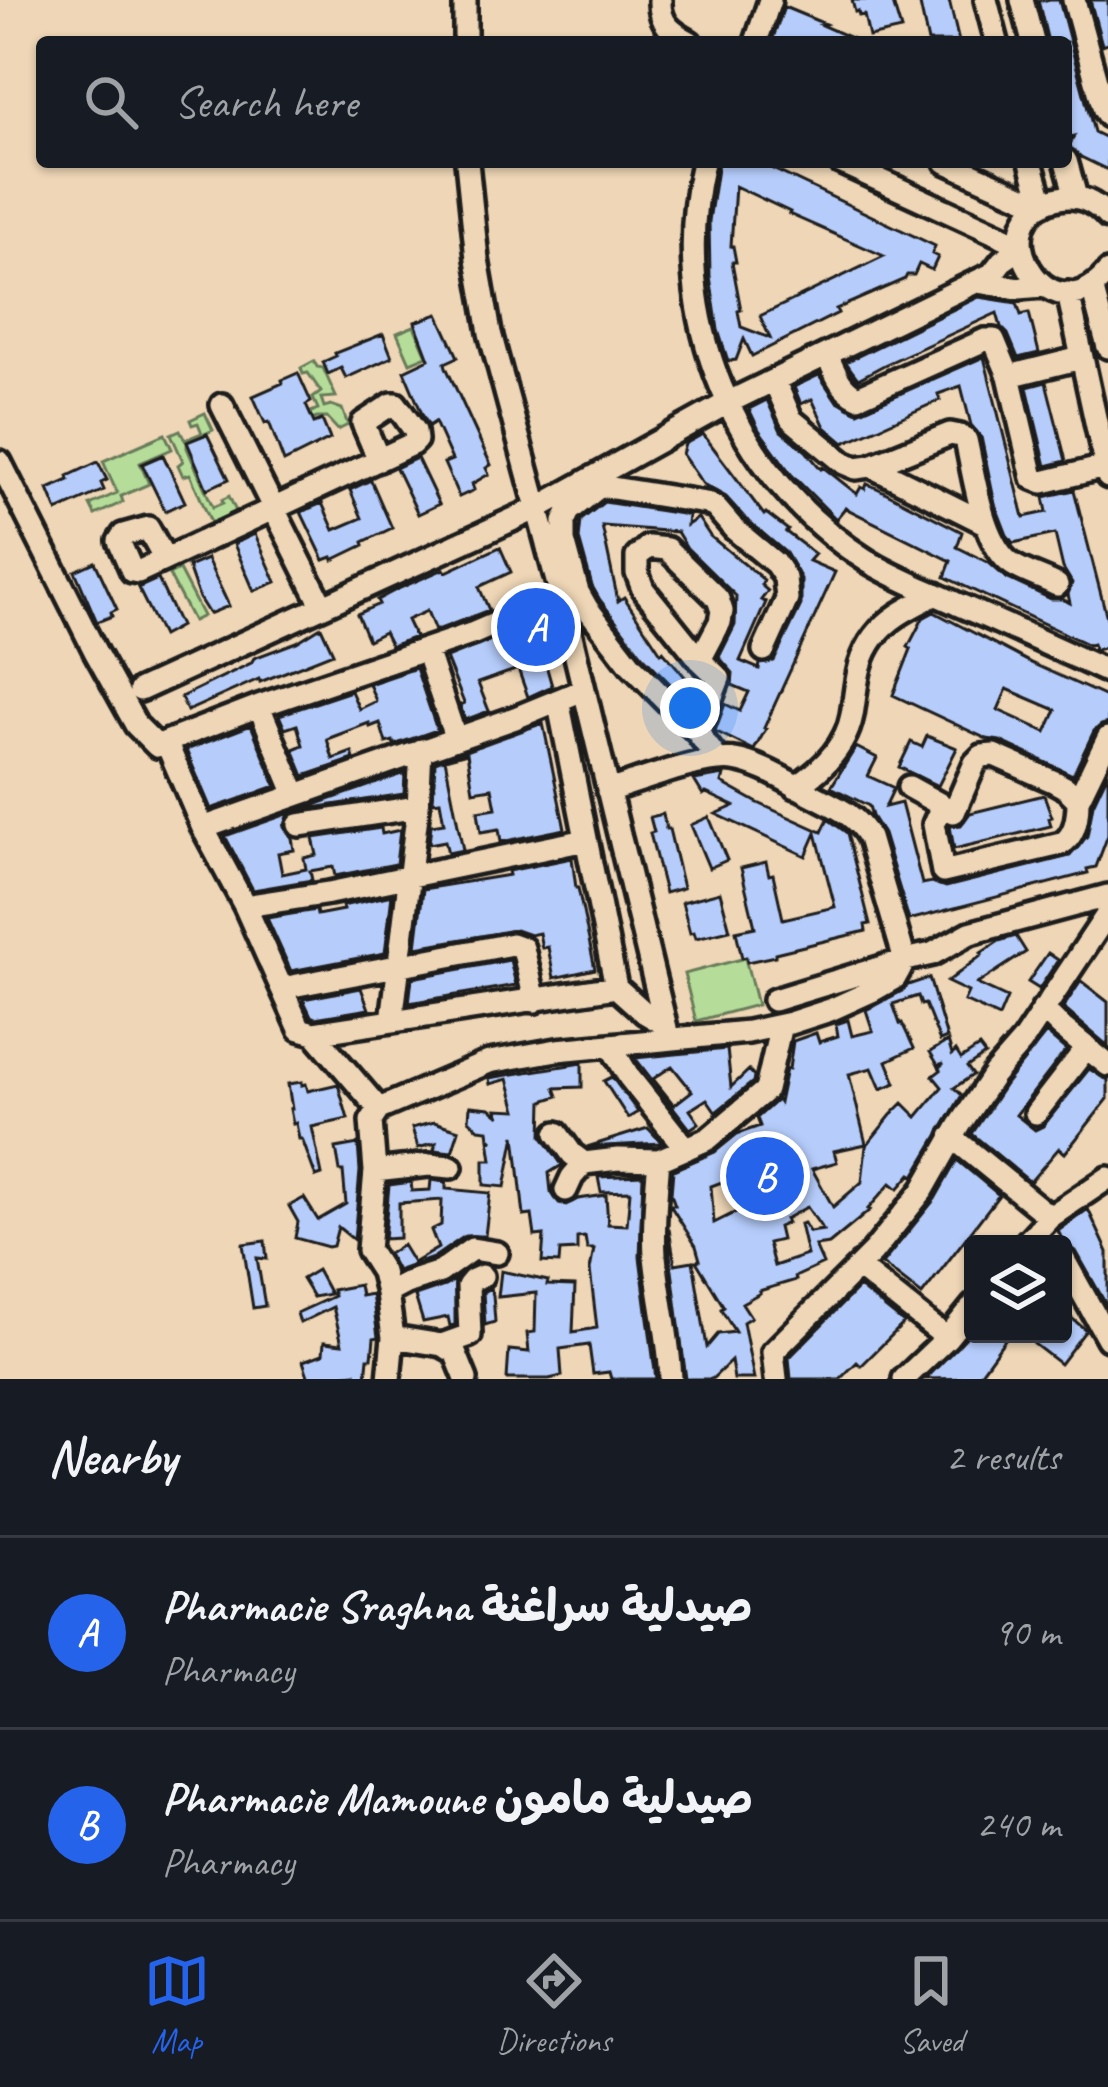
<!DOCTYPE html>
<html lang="en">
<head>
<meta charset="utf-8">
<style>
  :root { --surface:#171b24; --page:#20242c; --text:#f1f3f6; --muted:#9ea1a6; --line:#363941; --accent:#2563eb }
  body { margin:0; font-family:Caveat,"Playpen Sans Arabic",sans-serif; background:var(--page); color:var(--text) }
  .controls { position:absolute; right:36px; bottom:36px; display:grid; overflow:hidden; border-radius:12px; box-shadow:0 3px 9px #0004 }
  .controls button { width:108px; height:108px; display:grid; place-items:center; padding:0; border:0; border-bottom:3px solid var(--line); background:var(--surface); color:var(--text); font:60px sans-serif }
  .you { position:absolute; left:690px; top:708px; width:42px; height:42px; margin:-30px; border:9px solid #fff; border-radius:50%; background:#1a73e8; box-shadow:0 0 0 18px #1a73e833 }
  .badge { display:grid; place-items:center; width:78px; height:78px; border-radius:50%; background:var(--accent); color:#fff; font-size:39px; font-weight:700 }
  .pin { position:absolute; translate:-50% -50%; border:6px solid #fff; box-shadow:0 3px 12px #0006 }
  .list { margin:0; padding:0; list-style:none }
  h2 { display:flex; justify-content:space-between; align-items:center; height:156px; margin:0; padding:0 48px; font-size:51px }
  h2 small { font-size:39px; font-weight:400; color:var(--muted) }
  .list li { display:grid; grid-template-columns:78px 1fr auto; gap:36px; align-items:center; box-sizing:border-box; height:192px; padding:0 48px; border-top:3px solid var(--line) }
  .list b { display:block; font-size:45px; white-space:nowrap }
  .list p { margin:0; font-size:39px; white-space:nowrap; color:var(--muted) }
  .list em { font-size:39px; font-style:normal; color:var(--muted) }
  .icon { flex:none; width:66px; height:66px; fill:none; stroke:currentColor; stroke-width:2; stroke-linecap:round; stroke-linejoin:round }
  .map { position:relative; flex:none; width:1108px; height:1379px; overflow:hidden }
  .search { position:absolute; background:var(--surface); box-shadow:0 3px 9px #0004; left:36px; right:36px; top:36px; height:132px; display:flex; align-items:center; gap:30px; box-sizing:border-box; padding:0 42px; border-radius:12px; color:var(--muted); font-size:45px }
  .sheet { height:540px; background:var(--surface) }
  nav { display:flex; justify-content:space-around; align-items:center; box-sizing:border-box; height:168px; border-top:3px solid var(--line); background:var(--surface); font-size:33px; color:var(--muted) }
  nav a { display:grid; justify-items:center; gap:6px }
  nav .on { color:var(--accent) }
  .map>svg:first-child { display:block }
  .green { fill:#b5dd99; stroke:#687c5a; stroke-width:3 }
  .building { fill:#b6cdfc; stroke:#1c1c1c; stroke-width:3; fill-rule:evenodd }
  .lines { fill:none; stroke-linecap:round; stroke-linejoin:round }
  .minor-casing { stroke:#1c1c1c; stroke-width:30 }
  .minor { stroke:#eed6b6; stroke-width:21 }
</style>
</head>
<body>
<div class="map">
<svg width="1108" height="1379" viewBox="0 0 1108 1379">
  <rect width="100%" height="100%" fill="#eed6b6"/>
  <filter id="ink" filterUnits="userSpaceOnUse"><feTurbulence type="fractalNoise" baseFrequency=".00833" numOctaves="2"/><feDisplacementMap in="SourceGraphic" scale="24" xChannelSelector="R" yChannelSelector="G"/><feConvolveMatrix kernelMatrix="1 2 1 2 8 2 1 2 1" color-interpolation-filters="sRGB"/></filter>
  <g filter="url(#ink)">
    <!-- green -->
    <path class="green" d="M414 326 427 356 410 363 397 333Z
      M314 361 317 367 323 368 336 397 321 398 324 407 331 405 342 409 348 425 338 430 327 418H317L297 426 295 419 318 409 313 398 321 392 308 373 303 374 301 368Z
      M205 413 213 430 187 442V448L213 507 223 503 222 500 229 496 238 516 213 527 190 474 183 476 178 465 183 461 171 434 180 430 185 440 202 433 198 423 192 425 190 420Z
      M165 434 172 449 140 463 149 484 121 496 123 502 95 515 90 505 117 493 103 461Z
      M179 570 203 616 193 621 169 575Z
      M745 958 757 1005 696 1021 684 974Z"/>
    <!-- building -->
    <path class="building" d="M852 0H892L901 30 869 37 864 15 859 16 858 11 855 12Z
      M919 0H949L959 42H928Z
      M1038 0H1059L1094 132 1108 139V170L1081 157 1069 147 1074 136 1066 138V42H1048Z
      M1090 0H1108V43L1102 45Z
      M784 7 825 24 821 25 860 42H784L773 38Z
      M718 162H758L935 246 932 254 938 257 932 270 919 264 914 275H907L905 279 836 309 838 313 752 356 744 339 736 360 728 361 718 330 710 276 709 221ZM735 186 790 212 789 214 884 256 760 316 770 338 741 327 738 311 741 310 732 262H736L733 246H731Z
      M979 297 1017 303 1021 315 1029 313 1039 353 1018 358 1008 334 1001 327 997 313 884 365 858 379 852 371 846 362Z
      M438 314 458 357 445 363 446 367 491 465 486 468 489 474 472 484 474 490 459 497 444 463 452 460 435 422 429 426 423 416 404 371 429 359 415 322Z
      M383 334 392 357 346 378 341 368 328 374 323 362 336 356 335 353Z
      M984 357 1024 517 1047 512 1044 497 1074 490 1108 622V647L1095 650 1093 644 1089 645 945 577 951 561 845 508 836 519 791 474 759 430 749 409 767 400 781 431 806 451 821 469 823 467 857 494 861 487 865 489 867 484 877 488 962 532 957 547 989 563 1006 578 1051 599H1062L1070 603 1068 594 1072 583 1063 568 1055 534 1013 543 1007 535 995 504 981 437 971 425 961 386 938 394 940 400 844 443 825 427 812 399 801 404 794 387 819 375 836 400 858 412Z
      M298 373 311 402 306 405 314 423 322 420 330 439 284 462 269 422 265 423 253 396 283 383 282 380Z
      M1046 382 1066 461 1046 466 1027 387Z
      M207 434 229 479 207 489 187 442Z
      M703 434 764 515 766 513 788 530 786 532 815 554 809 561 835 572 764 728 766 729 754 750 715 731 725 704 740 711 749 692 732 685 733 673 719 657 735 625 736 596 687 548 677 532 602 526 618 601 624 597 661 653 663 651 698 692 692 706 642 655 600 600 592 586 579 539 581 520 604 502 688 515 687 525 698 518 710 536 764 580 761 585 768 591 761 600 766 602 740 661 759 669 760 664 774 661 801 605V579L786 553 745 518 726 497 703 484 682 454 685 444Z
      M163 455 185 502 165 511 142 464Z
      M417 458 439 504 418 514 396 468Z
      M98 462 107 480 101 483 104 490 57 511 48 489 69 480 68 476Z
      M371 480 392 528 363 542 364 545 333 560 332 557 324 560 301 512 322 503 334 530 362 518 350 490Z
      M255 534 276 582 254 591 234 544Z
      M500 547 511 572 479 587 489 610 435 631 427 611 407 620 415 637 391 646 384 632 368 640 357 614 379 604 377 600 396 590 444 569 446 572Z
      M207 559 229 606 209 614 199 598 188 567Z
      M95 562 117 609 111 612 112 616 97 622 75 571Z
      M158 579 180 626 162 636 138 588Z
      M934 612 1031 663 1108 698V723L1101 725 1094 731 1073 775 1000 741 987 739 893 695 911 649 908 647 923 618ZM1007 689 1056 710 1046 732 998 710Z
      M534 623 552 686 528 697 518 669 478 683 489 711 465 720 460 705 464 703 446 658Z
      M321 627 333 653 260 682 259 679 187 711 181 697 251 663 254 658 297 642Z
      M416 668 437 730 394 745 393 741 386 743 380 723 370 727 369 723 327 739 333 759 352 752 354 759 304 776 293 749 303 745 297 725 285 729 279 715 351 691 359 709 376 701 369 684Z
      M543 723 565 829 501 842 499 829 481 832 478 811 496 808 492 788 473 791 467 753 445 759 463 850 448 853 445 841 429 844 431 825 444 823 440 801 433 802 435 762Z
      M251 725 276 786 211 809 186 750Z
      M927 736 957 748 938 786 899 767 911 742 922 747Z
      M856 747 877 758 868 776 894 788 885 807 901 803 922 884 932 882 946 887 1070 856 1087 836 1093 804 1108 772V835L1096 867 1087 869 1088 873 909 920 883 834 872 816 869 806 831 787Z
      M405 773 404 794 300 810Z
      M724 775 722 783 756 802 822 832 828 819 847 833 870 924 865 925 866 931 775 953V956L747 962 746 957 742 958 736 931 755 927 741 868 766 862 769 875 773 874 783 919 835 907 816 833 806 856 716 814 734 806 706 793 703 795 694 780Z
      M1044 795 1052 817 1049 818 1051 826 954 849 950 826 961 825 970 813Z
      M290 813 284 826 292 838 294 850 278 853 282 874 306 869 304 858 317 855 313 838 381 828 382 834 400 830 396 864 335 876 333 867 310 871 312 880 253 890 225 836Z
      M663 814 666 829H669L683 888 665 893 650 833 654 832 650 817Z
      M709 817 727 860 709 868 691 825Z
      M572 858 576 888H578L595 969 554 978 548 947 542 948 539 933 530 935 516 930 416 947 423 889 509 875 508 871Z
      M720 892 730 930 696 938 694 932 690 933 682 902Z
      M392 895 385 953 291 971 267 918 316 910 317 915 343 910 342 906Z
      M1016 936 1026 952 977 984 1007 998 999 1017 964 1001 968 992 947 982 982 955 981 953 999 941Z
      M1048 953 1058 960 1039 989 1028 982Z
      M510 960 516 985 409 1003 412 978Z
      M929 978 947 1038 940 1041 925 1004 921 1005 918 996 893 1004 900 1024 902 1023 914 1048 887 1061 896 1083 881 1089 872 1068 849 1074 866 1144 834 1151 837 1162 812 1169 833 1207 862 1182 866 1146 891 1115 903 1103 917 1117 942 1087 933 1076 941 1070 939 1067 944 1063 938 1065 930 1052 948 1041 952 1055 956 1051 961 1059 979 1047 985 1055 967 1067 973 1075 954 1088 962 1095 914 1176 911 1174 898 1189 891 1183 868 1209 870 1210 857 1221 829 1244 815 1246 823 1264 795 1277 796 1280 759 1291 760 1293 742 1303 751 1317 743 1322 754 1379H734L731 1361 712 1379H686L670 1255 669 1229 675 1264 693 1261 707 1347 718 1334 735 1332 721 1309 724 1307 696 1261 700 1260 696 1246 670 1205H675L671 1194 673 1170 715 1152 737 1134 760 1126 757 1118 777 1100 779 1103 786 1069H789L793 1041 816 1033 819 1042 838 1036 836 1024 848 1020 852 1036 873 1031 866 1010 902 991 908 985ZM727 1180 748 1206 714 1223 711 1186ZM807 1207 823 1230 809 1232 804 1223 800 1224 807 1255 774 1266 768 1243 781 1240 778 1227 787 1223 785 1219Z
      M1081 981 1108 1002V1046L1063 1008Z
      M361 988 369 1009 315 1018 311 1016 303 999Z
      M1046 1033 1066 1050 1016 1115 1035 1130 1043 1126 1089 1069 1108 1080V1099L1065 1153 1059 1148 1030 1182 972 1134 1006 1083Z
      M727 1049 731 1087 749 1070 754 1076 753 1082 716 1112 707 1099 690 1110 699 1123 690 1129 635 1058ZM672 1066 692 1091 674 1105 653 1079Z
      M582 1063V1087L555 1088 558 1096 543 1101 542 1136 562 1165 549 1173 551 1192 559 1203 566 1205 578 1199 606 1195 608 1224 627 1225 630 1191 601 1192 598 1177 643 1175 640 1257 656 1379H611L609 1372 593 1374 589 1345 560 1349 562 1376 549 1379H507L509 1350 529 1352 527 1333 535 1332 536 1293 498 1297 501 1271 548 1281 547 1285 575 1286 573 1332 597 1328 590 1270 594 1249H587L585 1237 577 1238V1250L560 1251 559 1263 542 1262 544 1235 535 1236 532 1215 524 1216 515 1135 505 1187 484 1185V1160H492L489 1139 493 1141 489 1137 488 1130 479 1129 469 1120 470 1106 490 1108 500 1116 497 1109 517 1110 508 1079 490 1084 489 1078Z
      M612 1077 638 1112 628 1118 604 1081Z
      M302 1082V1085L306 1084 308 1091 338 1084 348 1119 312 1127 322 1175 316 1177 302 1139H299L296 1123 293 1124 290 1109H292L288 1084Z
      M434 1122 459 1130 452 1152 434 1150 436 1143 418 1148 412 1128Z
      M648 1128 662 1143 587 1147Z
      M358 1144 360 1171 354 1240 338 1227 333 1246 328 1247 295 1238 298 1222 289 1206 304 1198 318 1220 346 1204 343 1171H340L336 1148Z
      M957 1160 999 1195 922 1295 882 1264 935 1199Z
      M431 1180 446 1182V1189L490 1193 485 1236H465L433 1258 397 1271 388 1254 402 1245 413 1263 438 1248 431 1230 441 1225 442 1200 399 1203V1238L384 1239 389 1185 411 1182 412 1191 430 1190Z
      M1088 1209 1108 1252V1308L1076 1251 1064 1243 1058 1231Z
      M265 1241 267 1259 257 1258 265 1306 253 1308 243 1244Z
      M317 1270 330 1294 313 1297 302 1279Z
      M455 1280V1325L450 1326 448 1317 423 1322 415 1296 445 1286Z
      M359 1285 361 1296 372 1294 378 1337 374 1338 372 1358H368L366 1377 355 1376V1373L309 1379 303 1361 323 1354 324 1342 342 1344 333 1307 300 1323 297 1313 334 1296 332 1290Z
      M859 1287 904 1323 861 1366 857 1362 840 1379H791L789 1358Z
      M490 1288 493 1295 495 1322 485 1325 483 1292Z
      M1063 1311 1086 1330 1060 1364 1034 1344 1041 1334H1063Z
      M973 1330V1334H1009L977 1378 926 1379Z"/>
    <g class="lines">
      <defs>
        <path id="minor" d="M465 0V42
          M660 0C659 23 671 32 690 42
          M986 0 997 42
          M1022 0 1033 42
          M1074 0 1104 110 1108 116
          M756 42 770 0
          M1066 161 1076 197
          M467 162 477 259 490 333 564 607 666 1028
          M703 162C667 316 733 475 866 560 894 578 927 590 957 604 1008 626 1058 649 1108 672
          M840 162 1021 245
          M946 162 1041 205
          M1031 162 1043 204
          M1108 217C1096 203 1079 194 1059 198 976 215 1047 345 1108 272
          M978 282 1019 288 1043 286
          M1092 287 1108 347
          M1068 293 1108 477
          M827 355C835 372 840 389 858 397L985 340H994L1009 376 1033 478 1043 482 1105 467
          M1009 376 1081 358
          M774 380 791 419 844 463 856 468 871 466 985 523
          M222 405 322 605
          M0 462 96 653 136 725 157 746 166 742 203 828 245 906 300 1029 314 1033 616 987 645 1013 664 1024
          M871 466 950 434 960 436 966 440C974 474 982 545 1013 565 1026 573 1043 578 1057 585
          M165 559 148 528 123 535 119 541 132 571 138 572 412 444 416 440 415 431 396 404H392L363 423 379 460
          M426 650 455 737
          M140 690 538 508 729 402 992 274 1002 261 1021 248
          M558 700 616 987
          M259 706 296 795
          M698 733 719 678 700 660 643 589 637 573V557L648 547 667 549 718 599 722 611 720 622 700 660
          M166 742 259 706 474 633 539 605 564 607
          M718 760 698 733 631 665 587 608 578 592 564 541V522L569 511 600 486 706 503 715 507 734 529 776 564 785 578 787 599 764 650
          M796 787C822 770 846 747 852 715 857 686 856 661 875 636 891 615 914 606 936 594
          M909 787 954 812 975 763 982 756 994 755 1055 782 1066 788 1078 800C1078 816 1076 836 1061 844L943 872 934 824 942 806
          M608 791C640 781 703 756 734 760 761 764 788 782 811 794 834 806 856 814 869 838L905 960 774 1000
          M1078 800 1108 738
          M299 825 418 807
          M203 828 515 718 583 690
          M245 906 329 893 586 840
          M282 988 512 944 523 948 535 1001
          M1043 1009 1060 1026 1108 1065
          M392 1021 418 807 421 750
          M314 1033 379 1109
          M611 1046 629 1077 686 1149
          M1036 1113 1087 1047
          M557 1133 572 1154 584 1163 618 1159 659 1160 708 1139 766 1090 781 1025
          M952 1137 1050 1217
          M659 1160C656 1191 653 1224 655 1256 659 1298 669 1337 671 1379
          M375 1171 429 1165 451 1167
          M566 1190 572 1177 584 1163
          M1025 1244 1050 1217 1108 1178
          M1063 1258 1108 1339
          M858 1267 947 1338
          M387 1293 406 1283 440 1272 472 1249 497 1253
          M393 1337 442 1345 455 1352 466 1379
          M442 1345 470 1335 468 1286 473 1280 482 1276
          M389 1379 393 1337 387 1293 382 1272 368 1250 375 1171 371 1121 379 1109 489 1062 557 1050 748 1032 790 1023 830 1010 874 990 895 978 905 960 932 954 970 933 1108 896
          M776 1379 773 1352 873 1252 923 1190 960 1125 994 1074 1022 1042 1108 913
          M904 1379 947 1338 973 1306"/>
      </defs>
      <!-- minor casing -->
      <use href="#minor" class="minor-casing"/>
      <!-- minor -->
      <use href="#minor" class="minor"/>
    </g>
  </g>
</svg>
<div class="controls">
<button><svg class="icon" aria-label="layers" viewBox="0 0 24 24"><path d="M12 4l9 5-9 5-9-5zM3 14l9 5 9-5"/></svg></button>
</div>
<div class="you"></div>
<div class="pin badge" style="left:536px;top:627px">A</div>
<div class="pin badge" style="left:765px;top:1176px">B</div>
<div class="search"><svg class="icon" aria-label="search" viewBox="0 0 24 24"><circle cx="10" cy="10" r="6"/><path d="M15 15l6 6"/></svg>Search here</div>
</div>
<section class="sheet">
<h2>Nearby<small>2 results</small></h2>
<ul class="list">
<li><span class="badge">A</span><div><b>Pharmacie Sraghna صيدلية سراغنة</b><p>Pharmacy</p></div><em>90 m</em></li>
<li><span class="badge">B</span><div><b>Pharmacie Mamoune صيدلية مامون</b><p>Pharmacy</p></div><em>240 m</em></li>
</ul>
</section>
<nav>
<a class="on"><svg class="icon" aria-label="map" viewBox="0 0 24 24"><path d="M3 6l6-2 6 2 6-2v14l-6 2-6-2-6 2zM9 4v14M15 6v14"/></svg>Map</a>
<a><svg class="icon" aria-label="directions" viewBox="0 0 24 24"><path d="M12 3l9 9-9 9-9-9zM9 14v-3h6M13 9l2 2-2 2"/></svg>Directions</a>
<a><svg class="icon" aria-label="saved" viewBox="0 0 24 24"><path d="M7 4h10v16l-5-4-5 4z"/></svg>Saved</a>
</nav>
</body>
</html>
